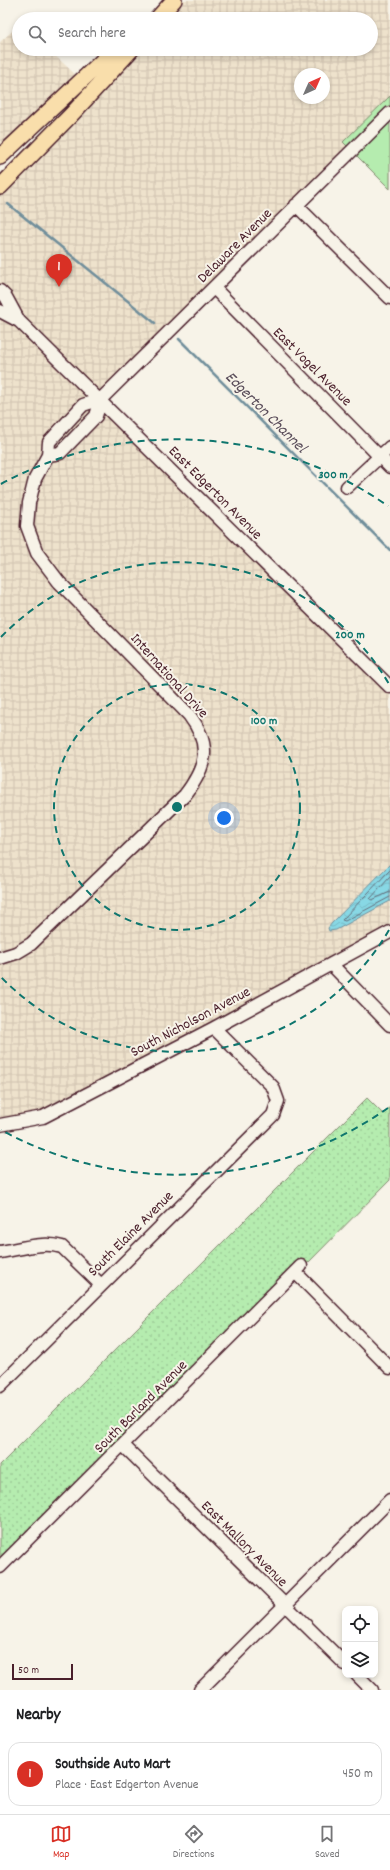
<!DOCTYPE html>
<html lang="en">
<head>
<meta charset="utf-8">
<style>
  :root { --surface:#fff; --page:#f2f2f2; --text:#202124; --muted:#757577; --line:#e0e0e0; --accent:#d93025 }
  body { margin:0; font-family:Dekko,sans-serif; background:var(--page); color:var(--text) }
  .controls { position:absolute; right:12px; bottom:12px; display:grid; overflow:hidden; border-radius:8px; box-shadow:0 2px 6px #0003 }
  .controls button { width:36px; height:36px; display:grid; place-items:center; padding:0; border:0; border-bottom:1px solid var(--line); background:var(--surface); color:var(--text); font:20px sans-serif }
  .compass { position:absolute; left:294px; top:68px; width:36px; height:36px; border-radius:50%; background:var(--surface); box-shadow:0 2px 6px #0003; rotate:45deg }
  .scale { position:absolute; left:12px; bottom:10px; width:61px; box-sizing:border-box; padding-left:4px; border:2px solid #4a1f2b; border-top:0; font-size:11px; line-height:14px; white-space:nowrap; color:#4a1f2b; -webkit-text-stroke:3px #f7f3e8; paint-order:stroke }
  .you { position:absolute; left:224px; top:818px; width:14px; height:14px; margin:-10px; border:3px solid #fff; border-radius:50%; background:#1a73e8; box-shadow:0 0 0 6px #1a73e833 }
  .badge { display:grid; place-items:center; width:26px; height:26px; border-radius:50%; background:var(--accent); color:#fff; font-size:13px; font-weight:700 }
  .pin { position:absolute; translate:-50% -33px; filter:drop-shadow(0 1px 2px #0008) }
  .pin::after { content:''; position:absolute; top:21px; width:14px; height:12px; background:inherit; clip-path:polygon(0 0,100% 0,50% 100%) }
  .list { margin:0; padding:0; list-style:none }
  h2 { display:flex; justify-content:space-between; align-items:center; height:52px; margin:0; padding:0 16px; font-size:17px }
  h2 small { font-size:13px; font-weight:400; color:var(--muted) }
  .list li { display:grid; grid-template-columns:26px 1fr auto; gap:12px; align-items:center; box-sizing:border-box; height:64px; margin:0 8px 8px; padding:0 8px; border:1px solid var(--line); border-radius:12px }
  .list b { display:block; font-size:15px; white-space:nowrap }
  .list p { margin:0; font-size:13px; white-space:nowrap; color:var(--muted) }
  .list em { font-size:13px; font-style:normal; color:var(--muted) }
  .icon { flex:none; width:22px; height:22px; fill:none; stroke:currentColor; stroke-width:2; stroke-linecap:round; stroke-linejoin:round }
  .map { position:relative; flex:none; width:390px; height:1690px; overflow:hidden }
  .search { position:absolute; background:var(--surface); box-shadow:0 2px 6px #0003; left:12px; right:12px; top:12px; height:44px; display:flex; align-items:center; gap:10px; box-sizing:border-box; padding:0 14px; border-radius:22px; color:var(--muted); font-size:15px }
  .sheet { height:124px; background:var(--surface) }
  nav { display:flex; justify-content:space-around; align-items:center; box-sizing:border-box; height:56px; border-top:1px solid var(--line); background:var(--surface); font-size:11px; color:var(--muted) }
  nav a { display:grid; justify-items:center; gap:2px }
  nav .on { color:var(--accent) }
  .map>svg:first-child { display:block }
  .industrial { fill:url(#industrial-grid); fill-rule:evenodd }
  .grass { fill:url(#grass-dots); stroke:#80866d }
  .green { fill:#b5ecaf; stroke:#80866d }
  .water { fill:url(#water-waves); stroke:#6f8e9b }
  .lines { fill:none; stroke-linecap:round; stroke-linejoin:round }
  .shore { stroke:#636975; stroke-width:1 }
  .stream { stroke:#6f8e9b; stroke-width:2.5 }
  .minor-casing { stroke:#4a1f2b; stroke-width:15 }
  .major-casing { stroke:#4a1f2b; stroke-width:18 }
  .minor { stroke:#f7f3e8; stroke-width:12 }
  .major { stroke:#f9deab; stroke-width:15 }
  .ring { fill:none; stroke:#0f766e; stroke-width:2; stroke-dasharray:7 5 }
  .labels { text-anchor:middle; stroke-width:4; stroke-linejoin:round; paint-order:stroke }
  .street-label { font-size:15px; fill:#4a1f2b; stroke:#f7f3e8 }
  .water-label { font-size:16px; font-style:italic; fill:#5a4d5a; stroke:#f7f3e8 }
  .centre { fill:#0f766e; stroke:#f7f3e8; stroke-width:2 }
  .ring-label { font-size:12px; text-anchor:middle; font-weight:bold; fill:#0f766e; stroke:#f7f3e8; stroke-width:4; stroke-linejoin:round; paint-order:stroke }
</style>
</head>
<body>
<div class="map">
<svg width="390" height="1690" viewBox="0 0 390 1690">
  <defs>
    <pattern id="industrial-grid" width="8" height="8" patternUnits="userSpaceOnUse"><rect width="8" height="8" fill="#eee2cc"/><path d="M0 4h8M4 0v8" fill="none" stroke="#cec1af"/></pattern>
    <pattern id="grass-dots" width="8" height="8" patternUnits="userSpaceOnUse"><rect width="8" height="8" fill="#b5ecaf"/><path d="M2 2h.1M6 6h.1" fill="none" stroke="#9dca97" stroke-width="1.8" stroke-linecap="round"/></pattern>
    <pattern id="water-waves" width="16" height="10" patternUnits="userSpaceOnUse"><rect width="16" height="10" fill="#88d8e5"/><path d="M0 5q4-4 8 0t8 0" fill="none" stroke="#77b9c5"/></pattern>
  </defs>
  <rect width="100%" height="100%" fill="#f7f3e8"/>
  <filter id="ink" filterUnits="userSpaceOnUse"><feTurbulence type="fractalNoise" baseFrequency=".025" numOctaves="2"/><feDisplacementMap in="SourceGraphic" scale="8" xChannelSelector="R" yChannelSelector="G"/><feConvolveMatrix kernelMatrix="1 2 1 2 8 2 1 2 1" color-interpolation-filters="sRGB"/></filter>
  <g filter="url(#ink)">
    <!-- industrial -->
    <path class="industrial" d="M174 0H390V123L351 151 101 399 390 688V932L43 1117 0 1125V187L132 49H371V19H157ZM300 74H324V98H300Z
      M19 25V49H48L77 76 0 151V42Z"/>
    <!-- grass -->
    <path class="grass" d="M367 1098 383 1114 390 1107V1180L303 1268 296 1262 0 1557V1465Z"/>
    <!-- green -->
    <path class="green" d="M390 96V189L343 142Z"/>
    <!-- water -->
    <path class="water" d="M390 864V901L336 930 329 931 328 928 332 923Z"/>
    <g class="lines">
      <!-- shore -->
      <path class="shore" d="M390 870 342 920 345 921 390 897
        M390 877 370 899 372 900 390 892"/>
      <!-- stream -->
      <path class="stream" d="M8 204 155 323
        M179 339 390 550"/>
      <defs>
        <path id="minor" d="M296 205 390 298
          M214 288 390 467
          M0 291 6 297 19 321 390 687
          M0 311 19 321
          M48 455 60 453 96 416 101 399
          M347 487 390 447
          M0 958 16 953 31 944 185 795C207 766 212 745 189 715L59 582 37 553 27 526 29 503 35 479 48 455 49 442 83 405 101 399 390 113
          M331 964 390 1025
          M0 1125 43 1117 214 1028 390 932
          M0 1252C20 1249 43 1241 62 1247L101 1285
          M295 1272 390 1368
          M0 1386 273 1115 278 1101 273 1087 214 1028
          M123 1445 345 1664
          M0 1567 301 1266
          M357 1675 372 1690
          M200 1690 390 1500"/>
        <path id="major" d="M157 19 174 0
          M0 157 115 49
          M0 187 71 115 132 49"/>
      </defs>
      <!-- minor casing -->
      <use href="#minor" class="minor-casing"/>
      <!-- major casing -->
      <use href="#major" class="major-casing"/>
      <!-- minor -->
      <use href="#minor" class="minor"/>
      <!-- major -->
      <use href="#major" class="major"/>
    </g>
  </g>
  <!-- distance rings -->
  <g class="ring">
    <circle cx="177" cy="807" r="123"/>
    <path d="M389 930A245 245 0 0 1 1 977M1 637A245 245 0 0 1 389 684"/>
    <path d="M388 1108A368 368 0 0 1 1 1130M1 484A368 368 0 0 1 388 506"/>
  </g>
  <g class="labels">
    <!-- street labels -->
    <g class="street-label">
      <text transform="translate(234 245) rotate(-45)" y="5">Delaware Avenue</text>
      <text transform="translate(313 366) rotate(45)" y="5">East Vogel Avenue</text>
      <text transform="translate(216 492) rotate(45)" y="5">East Edgerton Avenue</text>
      <text transform="translate(170 675) rotate(48)" y="5">International Drive</text>
      <text transform="translate(190 1021) rotate(-28)" y="5">South Nicholson Avenue</text>
      <text transform="translate(130 1233) rotate(-45)" y="5">South Elaine Avenue</text>
      <text transform="translate(140 1406) rotate(-45)" y="5">South Barland Avenue</text>
      <text transform="translate(245 1543) rotate(45)" y="5">East Mallory Avenue</text>
    </g>
    <!-- water labels -->
    <g class="water-label">
      <text transform="translate(267 411) rotate(45)" y="6">Edgerton Channel</text>
    </g>
  </g>
  <circle cx="177" cy="807" r="6" class="centre"/>
  <g class="ring-label">
    <text x="333" y="478">300 m</text>
    <text x="350" y="638">200 m</text>
    <text x="264" y="724">100 m</text>
  </g>
</svg>
<div class="controls">
<button><svg class="icon" aria-label="locate" viewBox="0 0 24 24"><circle cx="12" cy="12" r="6"/><path d="M12 2v4M12 18v4M2 12h4M18 12h4"/></svg></button>
<button><svg class="icon" aria-label="layers" viewBox="0 0 24 24"><path d="M12 4l9 5-9 5-9-5zM3 14l9 5 9-5"/></svg></button>
</div>
<svg class="compass" viewBox="-18 -18 36 36"><path d="M0-13l5 13h-10z" fill="#e53935"/><path d="M0 13l5-13h-10z" fill="#757577"/></svg>
<div class="scale">50 m</div>
<div class="you"></div>
<div class="pin badge" style="left:59px;top:287px">1</div>
<div class="search"><svg class="icon" aria-label="search" viewBox="0 0 24 24"><circle cx="10" cy="10" r="6"/><path d="M15 15l6 6"/></svg>Search here</div>
</div>
<section class="sheet">
<h2>Nearby<small></small></h2>
<ul class="list">
<li><span class="badge">1</span><div><b>Southside Auto Mart</b><p>Place · East Edgerton Avenue</p></div><em>450 m</em></li>
</ul>
</section>
<nav>
<a class="on"><svg class="icon" aria-label="map" viewBox="0 0 24 24"><path d="M3 6l6-2 6 2 6-2v14l-6 2-6-2-6 2zM9 4v14M15 6v14"/></svg>Map</a>
<a><svg class="icon" aria-label="directions" viewBox="0 0 24 24"><path d="M12 3l9 9-9 9-9-9zM9 14v-3h6M13 9l2 2-2 2"/></svg>Directions</a>
<a><svg class="icon" aria-label="saved" viewBox="0 0 24 24"><path d="M7 4h10v16l-5-4-5 4z"/></svg>Saved</a>
</nav>
</body>
</html>
